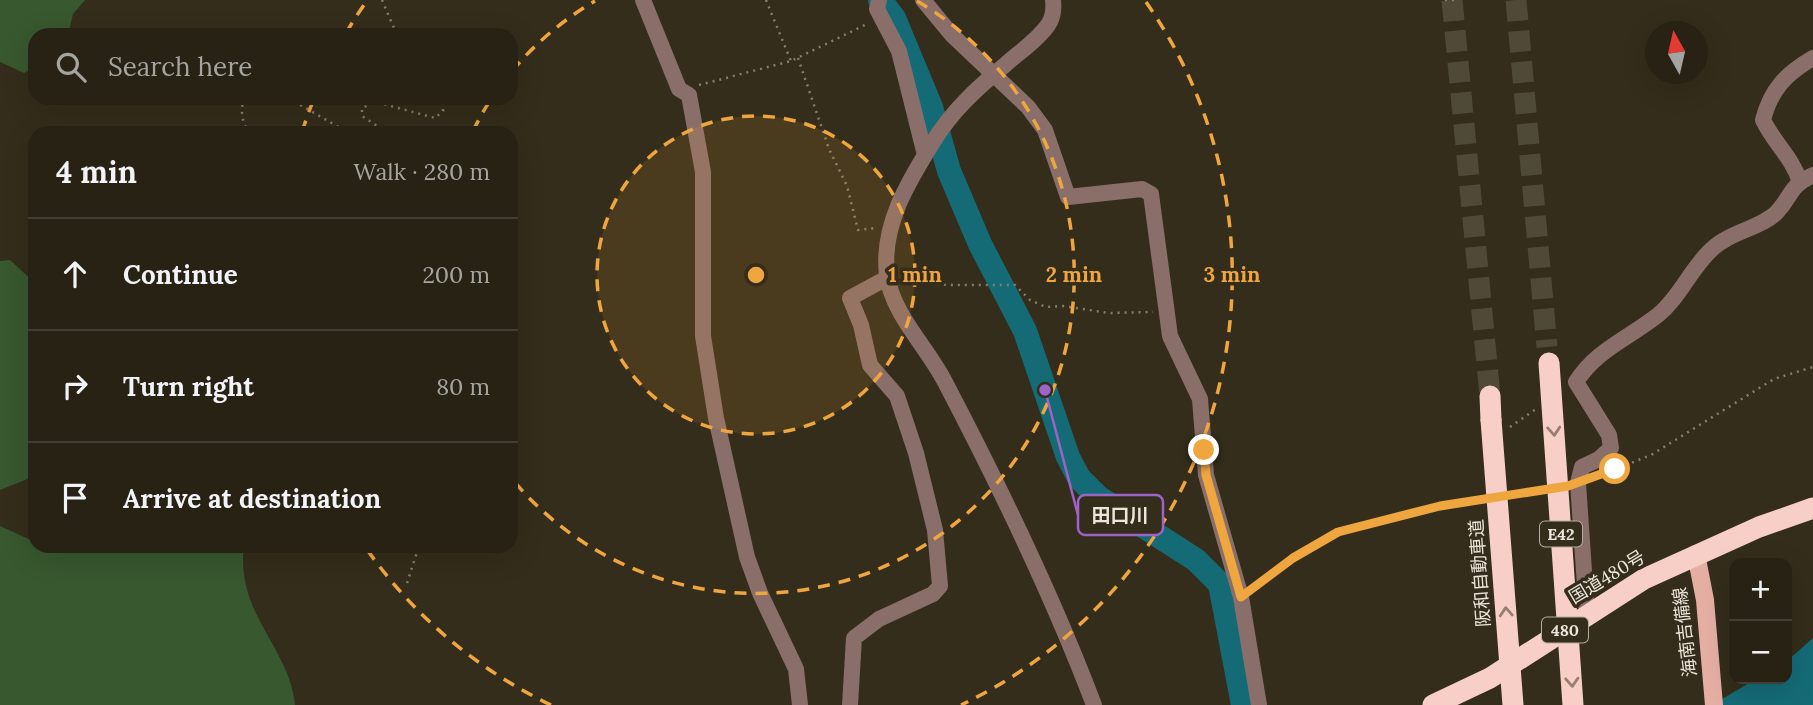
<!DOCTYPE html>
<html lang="en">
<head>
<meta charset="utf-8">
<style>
  :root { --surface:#272214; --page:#332f22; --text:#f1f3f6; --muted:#a4a4a0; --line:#433f34 }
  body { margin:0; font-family:Lora,"Noto Sans JP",serif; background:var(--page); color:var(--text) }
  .controls { position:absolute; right:21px; bottom:21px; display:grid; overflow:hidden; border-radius:14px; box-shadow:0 7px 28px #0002 }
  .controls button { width:63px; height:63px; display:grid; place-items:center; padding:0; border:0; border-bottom:2px solid var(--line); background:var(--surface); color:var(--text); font:35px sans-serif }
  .compass { position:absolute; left:1645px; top:21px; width:63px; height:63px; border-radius:50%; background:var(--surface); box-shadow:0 7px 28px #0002; rotate:352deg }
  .stop { position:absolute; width:21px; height:21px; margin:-16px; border:5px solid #f0a63f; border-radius:50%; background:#fff }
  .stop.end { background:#f0a63f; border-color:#fff; box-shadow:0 2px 7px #0008 }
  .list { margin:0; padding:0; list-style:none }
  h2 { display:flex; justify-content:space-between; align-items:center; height:91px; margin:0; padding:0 28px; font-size:30px }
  h2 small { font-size:23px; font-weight:400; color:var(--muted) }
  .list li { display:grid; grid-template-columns:46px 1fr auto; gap:21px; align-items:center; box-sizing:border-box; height:112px; padding:0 28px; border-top:2px solid var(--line) }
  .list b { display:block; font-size:26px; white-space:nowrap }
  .list em { font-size:23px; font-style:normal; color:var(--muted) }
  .icon { flex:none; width:38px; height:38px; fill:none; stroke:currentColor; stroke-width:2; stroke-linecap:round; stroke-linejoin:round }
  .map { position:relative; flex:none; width:1813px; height:705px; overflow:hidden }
  .search { position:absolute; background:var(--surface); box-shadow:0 7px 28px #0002; left:28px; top:28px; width:490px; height:77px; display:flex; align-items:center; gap:18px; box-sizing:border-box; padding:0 24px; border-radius:21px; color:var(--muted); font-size:26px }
  .panel { position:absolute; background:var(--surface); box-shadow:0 7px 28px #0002; left:28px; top:126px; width:490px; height:427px; border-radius:21px }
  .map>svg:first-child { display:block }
  .green { fill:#38582f }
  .water { fill:#146b76 }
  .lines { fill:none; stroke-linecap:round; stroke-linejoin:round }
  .river { stroke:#146b76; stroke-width:24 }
  .highway-tunnel { stroke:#4f4938; stroke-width:21; stroke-dasharray:21 10; stroke-linecap:butt }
  .path { stroke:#847e70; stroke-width:2.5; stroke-dasharray:2 5; stroke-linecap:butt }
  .minor { stroke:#896e69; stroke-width:16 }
  .major { stroke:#e4aea3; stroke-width:18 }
  .highway { stroke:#f7cfc6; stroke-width:21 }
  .highway-bridge { stroke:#f7cfc6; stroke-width:21 }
  .oneway { stroke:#967e70 }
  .route { stroke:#f0a63f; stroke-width:9 }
  .ring { fill:none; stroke:#f0a63f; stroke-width:3.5; stroke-dasharray:12 9 }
  .labels { text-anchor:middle; stroke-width:7; stroke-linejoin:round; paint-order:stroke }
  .shield { fill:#342d1b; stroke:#b3aea1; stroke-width:2 }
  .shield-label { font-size:16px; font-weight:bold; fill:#eae6db }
  .street-label { font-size:18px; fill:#eae6db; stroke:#342d1b }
  .centre { fill:#f0a63f; stroke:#342d1b; stroke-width:3.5 }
  .ring-label { font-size:21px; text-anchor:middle; font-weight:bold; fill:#f0a63f; stroke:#342d1b; stroke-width:7; stroke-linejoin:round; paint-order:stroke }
  .leader { fill:none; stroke:#9c64c7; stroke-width:2.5 }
  .callout-dot { fill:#9c64c7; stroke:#342d1b; stroke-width:2.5 }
  .callout { fill:#342d1b; stroke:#9c64c7; stroke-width:2.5 }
  .callout-label { font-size:19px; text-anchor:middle; font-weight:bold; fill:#eae6db }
</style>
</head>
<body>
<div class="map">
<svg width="1813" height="705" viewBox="0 0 1813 705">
  <rect width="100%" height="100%" fill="#342d1b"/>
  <!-- green -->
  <path class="green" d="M0 0H85L73 14 68 35H35V67L24 73 0 62Z
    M10 260 35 283V476L0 490V261Z
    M0 526 35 542V546H244C235 613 290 648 295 705H0Z"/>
  <!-- water -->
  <path class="water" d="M1813 638V705H1712L1756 679H1787V661Z"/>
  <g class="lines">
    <!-- river -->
    <path class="river" d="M880 0 894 18 931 107 949 171 980 244 1025 331 1068 457 1079 478 1098 497 1196 560 1220 584 1243 705"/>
    <!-- highway-tunnel -->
    <path class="highway-tunnel" d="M1452 0 1490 396
      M1516 0 1547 347"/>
    <!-- path -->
    <path class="path" d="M382 0 397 35
      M766 0 791 61
      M1445 0H1456
      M798 58 829 149 847 186 858 230 875 228
      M699 85 791 61 869 23
      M244 98C240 111 242 122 249 133
      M288 98 349 133
      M388 133 362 116V108L376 102 435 118 443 111V105L436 98
      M902 281 948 285H1015L1030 300 1046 307 1063 306 1109 313 1153 312
      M1510 427 1536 409
      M1606 473 1651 455 1774 379 1813 367
      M1514 495 1542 490
      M407 583 419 546
      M1252 588 1293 558 1338 532 1428 509 1480 500"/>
    <!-- minor -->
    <path class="minor" d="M643 0 679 89 689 95 703 172V336L716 418 747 557 760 593 796 669 800 705
      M879 0 877 9 899 51 925 155
      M923 0 952 35 1028 107 1045 130 1068 197 1142 189 1151 194 1170 336 1200 399 1206 475 1241 597 1259 705
      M1053 0C1054 9 1053 18 1048 25 1037 41 1019 52 1005 65 977 88 952 111 933 142 908 182 881 226 887 275 892 314 928 348 945 382 1000 487 1052 594 1094 705
      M1800 182C1792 157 1774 143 1763 120 1771 89 1786 74 1813 58
      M1587 615 1578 483 1582 467 1599 459 1611 448 1609 435 1576 382C1596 350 1629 338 1658 315 1680 297 1691 268 1712 249 1731 231 1762 228 1777 212 1793 195 1788 187 1813 175
      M850 705 854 638 879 619 933 594 940 586 935 530 916 453 897 396 870 365 861 325 850 298 887 278"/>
    <!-- major -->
    <path class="major" d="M1696 554 1705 600 1714 705"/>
    <!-- highway -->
    <path class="highway" d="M1490 396 1491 420
      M1433 705 1490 678 1644 579 1759 527 1813 508"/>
    <!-- highway-bridge -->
    <path class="highway-bridge" d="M1549 363 1573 705
      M1491 420 1513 705"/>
  </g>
  <!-- one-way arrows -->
  <defs><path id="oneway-chevron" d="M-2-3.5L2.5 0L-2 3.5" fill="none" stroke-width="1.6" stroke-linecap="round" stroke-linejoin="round" transform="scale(1.75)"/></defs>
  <g class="oneway">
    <use href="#oneway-chevron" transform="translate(1554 431) rotate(86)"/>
    <use href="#oneway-chevron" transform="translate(1506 612) rotate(-94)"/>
    <use href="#oneway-chevron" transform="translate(1572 682) rotate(87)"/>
  </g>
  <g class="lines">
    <!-- route -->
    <path class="route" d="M1204 450 1206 475 1241 597 1293 558 1338 532 1440 506 1568 486 1615 469"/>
  </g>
  <!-- distance rings -->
  <circle cx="756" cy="275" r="159" fill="#f0a63f" fill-opacity=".12"/>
  <g class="ring">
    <circle cx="756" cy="275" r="159"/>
    <path d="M473 131A318 318 0 0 1 491 99M512 71A318 318 0 0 1 595 1M917 1A318 318 0 1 1 512 479"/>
    <path d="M551 705A476 476 0 0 1 366 548M302 132A476 476 0 0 1 313 101M346 33A476 476 0 0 1 366 2M1146 2A476 476 0 0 1 961 705"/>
  </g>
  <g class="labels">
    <!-- shield labels -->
    <g class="shield">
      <rect x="1540" y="521.5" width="42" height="25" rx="5"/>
      <rect x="1542" y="617.5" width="46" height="25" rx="5"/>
    </g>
    <g class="shield-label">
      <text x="1561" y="540">E42</text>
      <text x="1565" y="636">480</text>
    </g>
    <!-- street labels -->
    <g class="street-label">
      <text transform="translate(1480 573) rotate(-94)" y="6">阪和自動車道</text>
      <text transform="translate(1607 577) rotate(-31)" y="6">国道480号</text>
      <text transform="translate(1685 632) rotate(-97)" y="6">海南吉備線</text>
    </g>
  </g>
  <circle cx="756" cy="275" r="10" class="centre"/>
  <g class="ring-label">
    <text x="915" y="282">1 min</text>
    <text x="1074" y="282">2 min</text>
    <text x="1232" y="282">3 min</text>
  </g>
  <!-- callouts -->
  <path class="leader" d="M1045 390L1078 515"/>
  <circle class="callout-dot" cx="1045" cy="390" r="7"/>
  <rect class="callout" x="1078" y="495" width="85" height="40" rx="7"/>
  <g class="callout-label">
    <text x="1120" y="522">田口川</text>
  </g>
</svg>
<div class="controls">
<button>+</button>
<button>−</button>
</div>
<svg class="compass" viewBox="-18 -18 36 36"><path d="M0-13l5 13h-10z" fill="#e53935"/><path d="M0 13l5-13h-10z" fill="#a4a4a0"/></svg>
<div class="stop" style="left:1615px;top:469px"></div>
<div class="stop end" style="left:1204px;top:450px"></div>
<div class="search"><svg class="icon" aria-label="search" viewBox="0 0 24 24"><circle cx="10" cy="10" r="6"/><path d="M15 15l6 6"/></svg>Search here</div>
<section class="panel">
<h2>4 min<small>Walk · 280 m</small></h2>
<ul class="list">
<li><svg class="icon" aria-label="ahead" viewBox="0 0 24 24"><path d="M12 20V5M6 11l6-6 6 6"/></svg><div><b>Continue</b></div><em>200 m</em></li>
<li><svg class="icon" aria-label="right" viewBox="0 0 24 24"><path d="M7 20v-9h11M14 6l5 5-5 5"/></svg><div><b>Turn right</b></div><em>80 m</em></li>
<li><svg class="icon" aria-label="arrive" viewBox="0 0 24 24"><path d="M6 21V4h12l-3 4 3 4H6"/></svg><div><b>Arrive at destination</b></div></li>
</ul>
</section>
</div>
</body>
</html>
